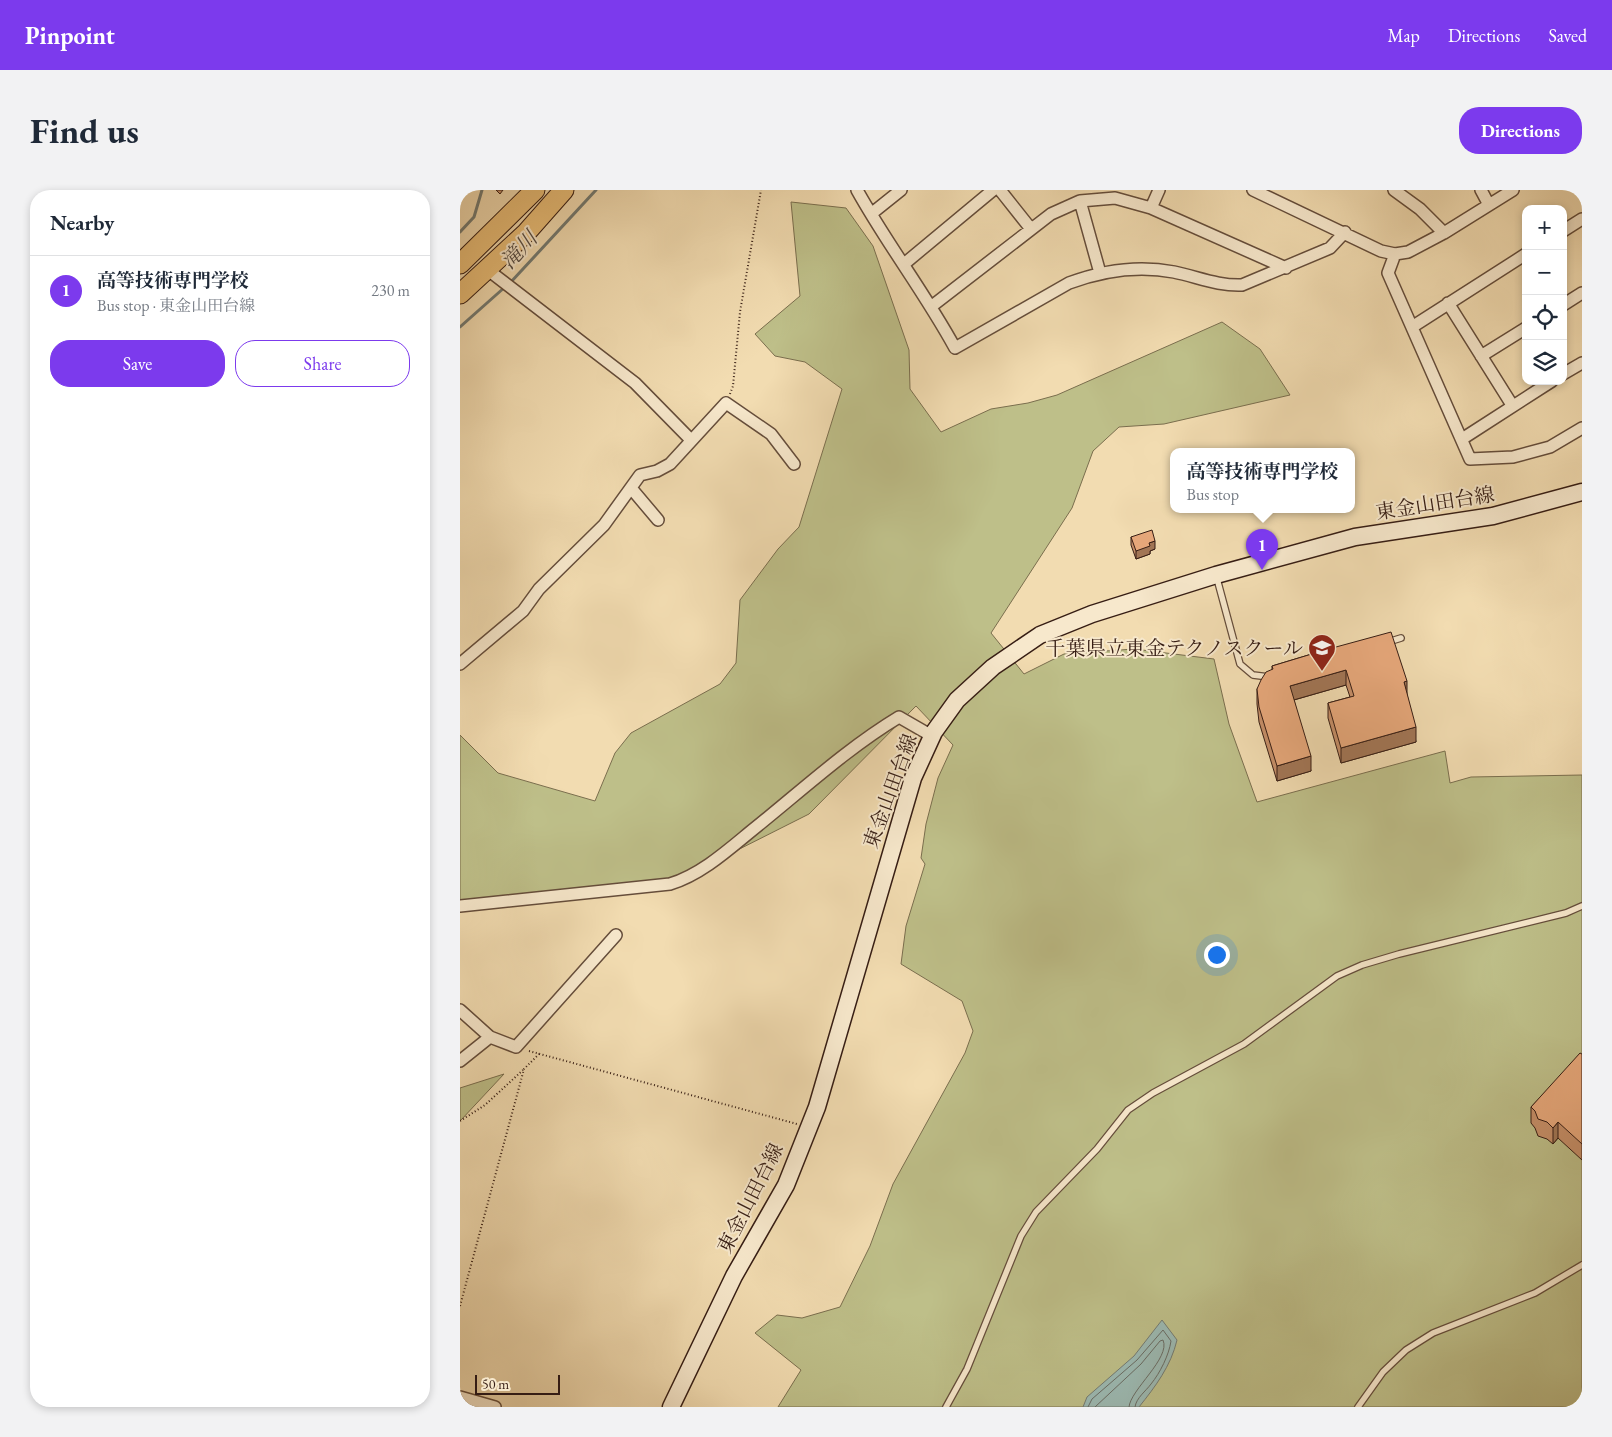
<!DOCTYPE html>
<html lang="en">
<head>
<meta charset="utf-8">
<style>
  :root { --surface:#fff; --page:#f2f2f3; --text:#1f2937; --muted:#747a83; --line:#e0e1e3; --accent:#7c3aed }
  body { margin:0; font-family:"EB Garamond","Noto Serif JP",serif; background:var(--page); color:var(--text) }
  .controls { position:absolute; right:15px; top:15px; display:grid; overflow:hidden; border-radius:10px; box-shadow:0 2px 8px #0003 }
  .controls button { width:45px; height:45px; display:grid; place-items:center; padding:0; border:0; border-bottom:1px solid var(--line); background:var(--surface); color:var(--text); font:25px sans-serif }
  .scale { position:absolute; left:15px; bottom:12px; width:85px; box-sizing:border-box; padding-left:5px; border:2px solid #361d14; border-top:0; font-size:14px; line-height:18px; white-space:nowrap; color:#361d14; -webkit-text-stroke:4px #f7e8cc; paint-order:stroke }
  .you { position:absolute; left:756px; top:764px; width:18px; height:18px; margin:-12px; border:4px solid #fff; border-radius:50%; background:#1a73e8; box-shadow:0 0 0 8px #1a73e833 }
  .badge { display:grid; place-items:center; width:32px; height:32px; border-radius:50%; background:var(--accent); color:#fff; font-size:16px; font-weight:700 }
  .pin { position:absolute; translate:-50% -41px; filter:drop-shadow(0 1px 2px #0008) }
  .pin::after { content:''; position:absolute; top:26px; width:18px; height:15px; background:inherit; clip-path:polygon(0 0,100% 0,50% 100%) }
  .popup { position:absolute; left:710px; top:258px; width:185px; height:65px; box-sizing:border-box; display:grid; place-content:center; border-radius:10px; background:var(--surface); filter:drop-shadow(0 1px 4px #0005); font-size:16px; white-space:nowrap; color:var(--muted) }
  .popup b { font-size:19px; color:var(--text) }
  .popup::after { content:''; position:absolute; left:50%; top:100%; margin-left:-10px; border:10px solid transparent; border-top-color:var(--surface) }
  .list { margin:0; padding:0; list-style:none }
  h2 { display:flex; justify-content:space-between; align-items:center; height:65px; margin:0; padding:0 20px; font-size:21px }
  h2 small { font-size:16px; font-weight:400; color:var(--muted) }
  .list li { display:grid; grid-template-columns:32px 1fr auto; gap:15px; align-items:center; box-sizing:border-box; height:70px; padding:0 20px; border-top:1px solid var(--line) }
  .list b { display:block; font-size:19px; white-space:nowrap }
  .list p { margin:0; font-size:16px; white-space:nowrap; color:var(--muted) }
  .list em { font-size:16px; font-style:normal; color:var(--muted) }
  .actions { display:flex; gap:10px; padding:15px 20px }
  .actions a { flex:1; padding:11px 0; border:1px solid var(--accent); border-radius:20px; text-align:center; font-size:18px; color:var(--accent) }
  .actions .main { background:var(--accent); color:#fff }
  .icon { flex:none; width:28px; height:28px; fill:none; stroke:currentColor; stroke-width:2; stroke-linecap:round; stroke-linejoin:round }
  .map { position:relative; flex:none; width:1122px; height:1217px; overflow:hidden; border-radius:20px }
  header { display:flex; align-items:center; gap:30px; box-sizing:border-box; height:70px; padding:0 25px; background:var(--accent); color:#fff }
  header strong { font-size:24px }
  nav { display:flex; gap:28px; margin-inline-start:auto; font-size:18px }
  .intro { display:flex; align-items:center; justify-content:space-between; box-sizing:border-box; height:120px; padding:0 30px }
  h1 { margin:0; font-size:35px }
  .button { padding:12px 22px; border-radius:20px; background:var(--accent); color:#fff; font-size:18px; font-weight:700 }
  main { display:flex; gap:30px; padding:0 30px }
  aside { flex:1; background:var(--surface); border-radius:20px; box-shadow:0 2px 8px #0003 }
  .map>svg:first-child { display:block }
  .green { fill:#bebf89; stroke:#7a6e4e }
  .water { fill:#9cbab3; stroke:#737b73 }
  .lines { fill:none; stroke-linecap:round; stroke-linejoin:round }
  .shore { stroke:#696c64; stroke-width:1 }
  .stream { stroke:#737b73; stroke-width:3 }
  .service-casing { stroke:#654d3b; stroke-width:8 }
  .minor-casing { stroke:#654d3b; stroke-width:14 }
  .secondary-casing { stroke:#361d14; stroke-width:19 }
  .trunk-casing { stroke:#361d14; stroke-width:21 }
  .path { stroke:#361d14; stroke-width:2; stroke-dasharray:1 2.5; stroke-linecap:butt }
  .service { stroke:#f7e8cc; stroke-width:5.5 }
  .minor { stroke:#f7e8cc; stroke-width:11 }
  .secondary { stroke:#f7e8cc; stroke-width:16 }
  .trunk { stroke:#e9be78; stroke-width:19 }
  .wall { fill:#c7906a; stroke:#361d14 }
  .shaded-wall { fill:#a27656; stroke:#361d14 }
  .building { fill:#e7a87b; stroke:#361d14 }
  .labels { text-anchor:middle; stroke-width:4; stroke-linejoin:round; paint-order:stroke }
  .street-label { font-size:20px; fill:#361d14; stroke:#f7e8cc }
  .poi-label { font-size:20px; fill:#361d14; stroke:#f7e8cc; text-anchor:end }
  .water-label { font-size:21px; font-style:italic; fill:#554c44; stroke:#f7e8cc }
</style>
</head>
<body>
<header>
<strong>Pinpoint</strong>
<nav><a>Map</a><a>Directions</a><a>Saved</a></nav>
</header>
<div class="intro"><h1>Find us</h1><a class="button">Directions</a></div>
<main>
<aside>
<h2>Nearby<small></small></h2>
<ul class="list">
<li><span class="badge">1</span><div><b>高等技術専門学校</b><p>Bus stop · 東金山田台線</p></div><em>230 m</em></li>
</ul>
<div class="actions"><a class="main">Save</a><a>Share</a></div>
</aside>
<div class="map">
<svg width="1122" height="1217" viewBox="0 0 1122 1217">
  <rect width="100%" height="100%" fill="#f2dcb1"/>
  <filter id="stains"><feTurbulence type="fractalNoise" baseFrequency=".004" numOctaves="4"/><feColorMatrix values="0 0 0 0 .2 0 0 0 0 .09 0 0 0 0 .02 0 0 0 .5 -.17"/></filter>
  <radialGradient id="worn" r=".72"><stop offset=".6" stop-color="#630" stop-opacity="0"/><stop offset="1" stop-color="#630" stop-opacity=".3"/></radialGradient>
  <!-- green -->
  <path class="green" d="M331 12 386 18 413 56 449 160 450 199 481 242 531 219 568 213 597 205 762 132 800 159 830 205 704 234 659 237 633 261 612 318 531 443 564 484 604 464 674 459 754 469 769 534 797 612 985 561 990 593 1011 587 1122 585V1217H318L341 1180 295 1143 317 1125 342 1128 380 1117 410 1056 433 994 505 863 513 841 502 811 441 774 446 736 465 674 461 668 466 634 478 588 493 555 456 516 349 624 210 694 0 711V545L38 583 135 611 155 563 171 543 260 494 276 473 280 410 318 359 339 337 382 199 345 172 315 166 295 144 340 106Z
    M44 884 1 930 0 931V898Z"/>
  <!-- water -->
  <path class="water" d="M702 1130 717 1150C711 1176 695 1197 679 1217H623L627 1207 674 1166Z"/>
  <g class="lines">
    <!-- shore -->
    <path class="shore" d="M628 1217 632 1209 677 1170 703 1140 711 1151C709 1165 700 1183 691 1194 686 1201 676 1208 675 1217
      M635 1217 681 1174 700 1151 703 1150C711 1168 670 1200 669 1217"/>
    <!-- stream -->
    <path class="stream" d="M0 42 14 27 22 0
      M50 93 136 0
      M0 137 45 97"/>
    <defs>
      <path id="service" d="M756 385 780 474 793 485 809 487
        M928 452 941 448
        M486 1217 507 1179 561 1046 576 1022 637 959 668 920 693 903 784 854 877 786 902 775 939 764 1106 723 1122 716
        M898 1217 923 1182 946 1160 973 1143 1075 1103 1122 1075"/>
      <path id="minor" d="M397 0C427 54 465 103 495 158L609 93C644 80 678 75 714 82 738 87 758 96 782 95L870 58 885 42
        M540 0 571 39
        M793 0 921 61 935 64 948 62 984 43 1053 0
        M934 0 960 19 984 43
        M1021 0 1029 15
        M620 11 640 83
        M691 18 699 0
        M411 24 441 0
        M1103 41 1122 29
        M935 64 928 83 1010 269 1053 267 1090 257 1122 238
        M444 74 533 0
        M28 80 175 193 231 250
        M988 113 1052 215
        M1103 115 1122 103
        M472 116 591 24 620 11 655 8 691 18 826 78
        M952 137 1066 64
        M1021 166 1066 138
        M1103 184 1122 173
        M1002 249 1092 191
        M171 298 198 330
        M0 474 63 421 79 399 144 335 180 285 197 281 210 274 266 213 311 244 334 274
        M0 716 210 694C240 685 267 661 290 642 339 603 386 559 439 527L472 546
        M0 820 30 847 56 857 156 745
        M0 871 30 847
        M0 1207 35 1217"/>
      <path id="secondary" d="M211 1217 274 1086 326 995 357 917 453 588 474 542 497 510 533 477 580 445 632 424 756 385 895 347 1033 326 1122 302"/>
      <path id="trunk" d="M0 74 75 0
        M0 104 66 43 104 0"/>
    </defs>
    <!-- service casing -->
    <use href="#service" class="service-casing"/>
    <!-- minor casing -->
    <use href="#minor" class="minor-casing"/>
    <!-- secondary casing -->
    <use href="#secondary" class="secondary-casing"/>
    <!-- trunk casing -->
    <use href="#trunk" class="trunk-casing"/>
    <!-- path -->
    <path class="path" d="M270 204 273 196 280 122 301 0
      M69 861 337 934
      M0 931 25 915 63 880
      M0 1116 64 879 79 864"/>
    <!-- service -->
    <use href="#service" class="service"/>
    <!-- minor -->
    <use href="#minor" class="minor"/>
    <!-- secondary -->
    <use href="#secondary" class="secondary"/>
    <!-- trunk -->
    <use href="#trunk" class="trunk"/>
  </g>
  <!-- wall -->
  <path class="wall" d="M36 0H43L40 4Z
    M671 347 695 359 690 361V364L676 369 671 355Z
    M865 460 947 504 956 552 881 573 868 528V513L890 507 886 495 834 510 851 581 817 591 799 532 797 514V499L812 480V476Z
    M1122 864V970L1098 948 1093 954 1087 949 1078 946 1075 938 1071 933V917Z"/>
  <!-- shaded-wall -->
  <path class="shaded-wall" d="M695 351V359L690 361V364L676 369V361L689 353Z
    M886 480V495L830 511V496Z
    M947 491V507L944 492Z
    M956 537V552L881 573V558Z
    M851 566V581L817 591V576Z
    M1098 932V948L1093 954V938Z"/>
  <!-- building -->
  <path class="building" d="M692 340 695 351 689 353 690 356 676 361 671 347Z
    M931 442 947 491 944 492 956 537 881 558 868 513 894 506 886 480 830 496 851 566 817 576 799 517 797 499 801 490 806 482 813 479 812 476 865 460Z
    M1120 863 1122 864V954L1098 932 1093 938 1087 932 1078 929 1075 921 1071 917Z"/>
  <!-- icons -->
  <defs>
    <symbol id="university-pin" viewBox="-11 -11 22 30"><path d="M0 17L-7.5 6A9.5 9.5 0 1 1 7.5 6Z" fill="#8f2418" stroke="#f7e8cc"/><path d="M0-5L7-2L0 1L-7-2ZM-4 1L0 2.5L4 1V4Q0 6-4 4Z" fill="#fff"/></symbol>
  </defs>
  <g fill-rule="evenodd">
    <use href="#university-pin" x="846" y="442" width="32" height="43"/>
  </g>
  <g class="labels">
    <!-- street labels -->
    <g class="street-label">
      <text transform="translate(975 313) rotate(-9)" y="7">東金山田台線</text>
      <text transform="translate(430 601) rotate(-70)" y="7">東金山田台線</text>
      <text transform="translate(290 1008) rotate(-63)" y="7">東金山田台線</text>
    </g>
    <!-- poi labels -->
    <g class="poi-label">
      <text x="843" y="465">千葉県立東金テクノスクール</text>
    </g>
    <!-- water labels -->
    <g class="water-label">
      <text transform="translate(59 60) rotate(-47)" y="7">滝川</text>
    </g>
  </g>
  <rect width="100%" height="100%" filter="url(#stains)"/>
  <rect width="100%" height="100%" fill="url(#worn)"/>
</svg>
<div class="controls">
<button>+</button>
<button>−</button>
<button><svg class="icon" aria-label="locate" viewBox="0 0 24 24"><circle cx="12" cy="12" r="6"/><path d="M12 2v4M12 18v4M2 12h4M18 12h4"/></svg></button>
<button><svg class="icon" aria-label="layers" viewBox="0 0 24 24"><path d="M12 4l9 5-9 5-9-5zM3 14l9 5 9-5"/></svg></button>
</div>
<div class="scale">50 m</div>
<div class="you"></div>
<div class="pin badge" style="left:802px;top:380px">1</div>
<div class="popup"><b>高等技術専門学校</b>Bus stop</div>
</div>
</main>
</body>
</html>
